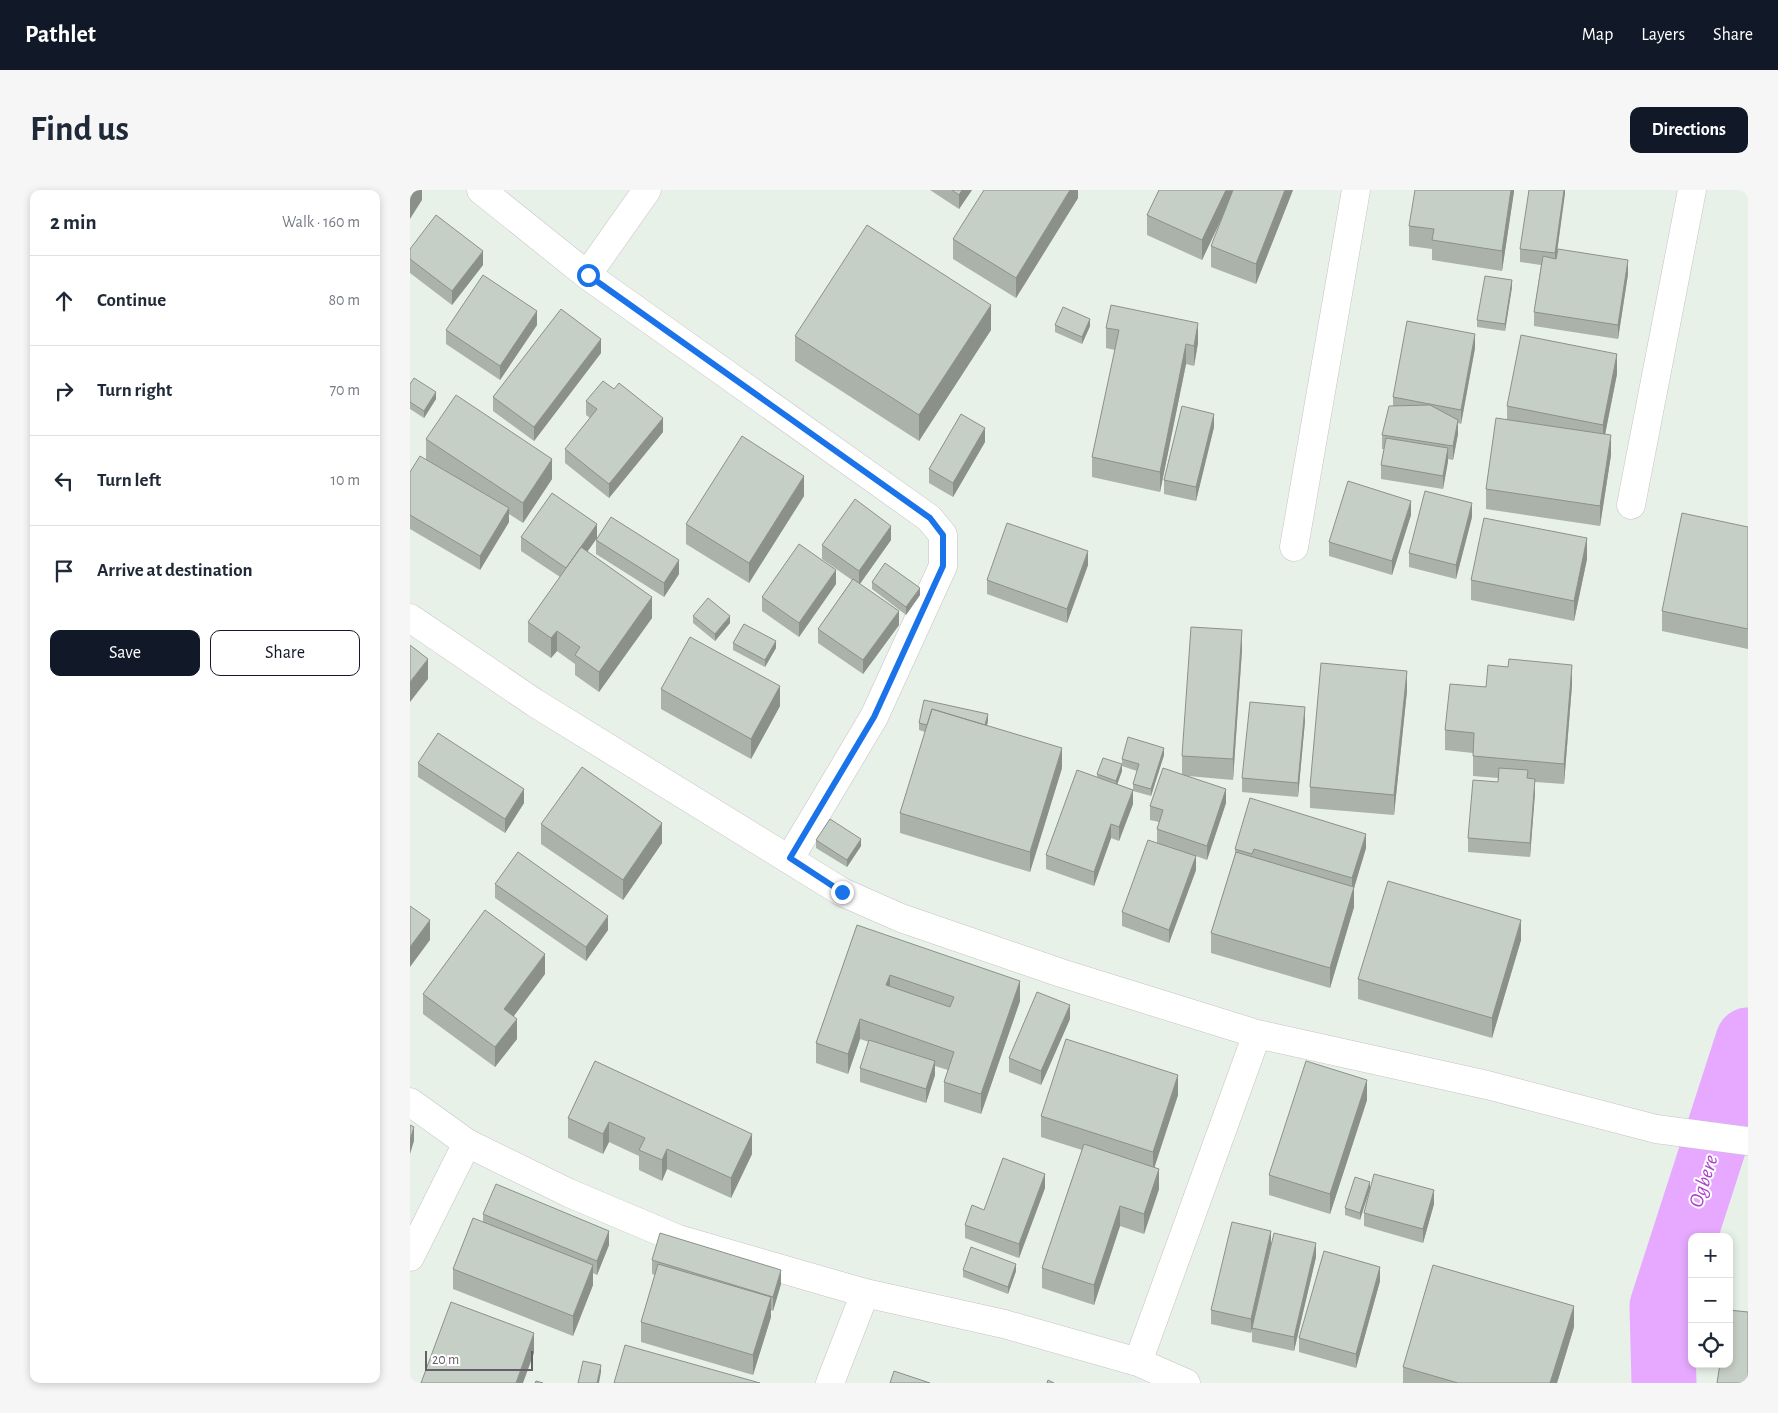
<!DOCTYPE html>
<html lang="en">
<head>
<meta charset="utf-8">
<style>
  :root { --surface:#fff; --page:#f6f6f7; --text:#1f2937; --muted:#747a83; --line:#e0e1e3; --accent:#111827 }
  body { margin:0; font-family:"Alegreya Sans",sans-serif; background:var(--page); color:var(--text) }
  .controls { position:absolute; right:15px; bottom:15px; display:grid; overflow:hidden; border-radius:10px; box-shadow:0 2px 8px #0003 }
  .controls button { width:45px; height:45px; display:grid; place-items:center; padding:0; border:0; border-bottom:1px solid var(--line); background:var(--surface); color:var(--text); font:25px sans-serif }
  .scale { position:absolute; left:15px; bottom:12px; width:108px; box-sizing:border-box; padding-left:5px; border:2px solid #665e68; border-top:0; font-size:14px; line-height:18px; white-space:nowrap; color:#665e68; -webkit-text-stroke:4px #fff; paint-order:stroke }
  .stop { position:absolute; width:15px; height:15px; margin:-11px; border:4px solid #1a73e8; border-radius:50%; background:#fff }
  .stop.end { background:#1a73e8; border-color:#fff; box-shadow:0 1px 5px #0008 }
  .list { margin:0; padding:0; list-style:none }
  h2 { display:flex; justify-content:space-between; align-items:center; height:65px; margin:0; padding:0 20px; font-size:21px }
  h2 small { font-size:16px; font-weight:400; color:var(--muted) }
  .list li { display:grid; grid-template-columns:32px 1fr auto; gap:15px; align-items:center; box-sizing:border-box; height:90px; padding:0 20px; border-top:1px solid var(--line) }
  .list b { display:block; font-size:19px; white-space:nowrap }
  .list em { font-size:16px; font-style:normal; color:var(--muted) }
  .actions { display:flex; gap:10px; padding:15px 20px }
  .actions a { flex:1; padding:11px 0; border:1px solid var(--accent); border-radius:10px; text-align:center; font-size:18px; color:var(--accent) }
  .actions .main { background:var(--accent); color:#fff }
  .icon { flex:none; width:28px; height:28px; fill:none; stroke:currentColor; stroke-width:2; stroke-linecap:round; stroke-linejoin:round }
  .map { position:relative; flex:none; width:1338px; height:1193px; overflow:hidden; border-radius:10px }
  header { display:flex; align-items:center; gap:30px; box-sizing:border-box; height:70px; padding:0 25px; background:var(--accent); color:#fff }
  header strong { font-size:24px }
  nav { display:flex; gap:28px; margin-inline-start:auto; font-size:18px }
  .intro { display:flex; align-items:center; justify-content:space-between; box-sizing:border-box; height:120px; padding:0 30px }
  h1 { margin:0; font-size:35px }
  .button { padding:12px 22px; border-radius:10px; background:var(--accent); color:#fff; font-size:18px; font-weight:700 }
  main { display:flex; gap:30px; padding:0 30px }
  aside { flex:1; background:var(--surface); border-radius:10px; box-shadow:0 2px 8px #0003 }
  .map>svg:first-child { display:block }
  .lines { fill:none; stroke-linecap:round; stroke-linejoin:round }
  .river { stroke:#e6a9ff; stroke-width:65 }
  .minor-casing { stroke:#c8c0c8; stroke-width:29 }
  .minor { stroke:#fff; stroke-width:28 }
  .wall { fill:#aab2a9; fill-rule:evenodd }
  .shaded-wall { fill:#8b918a }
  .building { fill:#c6cfc5; stroke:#8b918a; fill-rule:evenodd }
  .route { stroke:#1a73e8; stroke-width:6 }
  .labels { text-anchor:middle; stroke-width:4; stroke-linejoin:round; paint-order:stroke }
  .water-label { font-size:21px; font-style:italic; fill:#ae42cc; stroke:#fff }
</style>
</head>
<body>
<header>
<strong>Pathlet</strong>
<nav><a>Map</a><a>Layers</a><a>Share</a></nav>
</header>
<div class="intro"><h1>Find us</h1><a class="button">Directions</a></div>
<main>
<aside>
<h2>2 min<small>Walk · 160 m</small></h2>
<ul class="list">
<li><svg class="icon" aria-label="ahead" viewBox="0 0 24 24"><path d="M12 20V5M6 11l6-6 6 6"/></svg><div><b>Continue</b></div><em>80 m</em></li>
<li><svg class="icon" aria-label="right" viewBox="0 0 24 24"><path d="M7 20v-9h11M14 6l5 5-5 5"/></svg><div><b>Turn right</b></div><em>70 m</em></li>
<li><svg class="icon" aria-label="left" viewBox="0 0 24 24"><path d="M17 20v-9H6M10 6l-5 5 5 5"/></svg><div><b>Turn left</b></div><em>10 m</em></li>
<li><svg class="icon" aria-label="arrive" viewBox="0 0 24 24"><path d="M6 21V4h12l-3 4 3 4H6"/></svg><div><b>Arrive at destination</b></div></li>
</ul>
<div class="actions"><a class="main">Save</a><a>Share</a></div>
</aside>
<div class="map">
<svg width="1338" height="1193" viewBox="0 0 1338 1193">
  <rect width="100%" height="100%" fill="#e7f1e8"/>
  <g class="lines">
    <!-- river -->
    <path class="river" d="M1254 1193 1252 1116 1338 850"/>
    <defs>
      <path id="minor" d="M71 0 177 85 519 328 533 345V376L464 527 380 668
        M177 85 237 0
        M1221 315 1282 0
        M884 357 946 0
        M0 428 125 513 432 702 491 728 651 783 847 844 1077 895 1246 939 1338 951
        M0 912 57 953 159 1003 268 1049 455 1103 594 1134 728 1172 776 1193
        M0 1067 57 953
        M728 1172 847 844
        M420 1193 455 1103"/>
    </defs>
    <!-- minor casing -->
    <use href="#minor" class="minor-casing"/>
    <!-- minor -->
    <use href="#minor" class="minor"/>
  </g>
  <!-- wall -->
  <path class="wall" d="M520 0H562L549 19Z
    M668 0V8L606 108 543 69V49Z
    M749 0H883L846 94 801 77V56L815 22 792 70 737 45V25Z
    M1104 0 1092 81 1022 70V59L999 56V36Z
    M1155 0 1146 69 1218 84 1208 149 1124 136V122L1131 75 1110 72V59Z
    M0 59 73 75 42 115 0 83Z
    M1102 97 1095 141 1067 137V130Z
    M127 135 90 190 36 154V140Z
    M645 135 680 136 672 154 645 142Z
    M696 138 788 153 784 176 776 174 750 302 682 287V267L705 160 696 158Z
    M581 140 509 251 385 171V146Z
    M1065 158 1051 234 1048 233V244L1043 270 1038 269 1033 299 971 289V275L974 259H972V245L983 216V207Z
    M191 163 124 251 83 221V207Z
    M1207 184 1195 244 1201 265 1190 336 1076 319V299L1097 230V216Z
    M0 194 26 209 14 228 0 219Z
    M176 211 253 242 199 308 155 273V259L180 228 176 225Z
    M804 237 786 311 754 304V290Z
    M16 249 142 289 113 333 99 324V332L70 380 0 339V282L16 270Z
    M575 252 543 307 519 293V279Z
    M394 306 339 393 276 354V334Z
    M1001 325 982 385 919 366V352Z
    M1062 327 1046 389 999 377V363Z
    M1338 337V459L1252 441V421Z
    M111 347 187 348 177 362 242 428 189 502 165 485V474L147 461 141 468 118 452V432L150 387 111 361Z
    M186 350 269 384 254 407 186 364Z
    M481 350 450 394 489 435 453 484 408 453V439L442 390 412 369V355Z
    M1177 369 1164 431 1061 410V390Z
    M678 375 657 433 577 404V390Z
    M462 392 510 405 496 425 462 399Z
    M426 394 389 447 352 421V407Z
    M283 426 320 433 305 451 283 433Z
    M323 453 366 458 355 477 323 460Z
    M832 460 823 590 778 586 816 613 797 670 786 666V680L759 753 712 736V722L747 653V639L749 632 740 630V616L772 584V566Z
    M1162 495 1154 594 1125 592V603L1120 667 1058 662V648L1088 592V588L1063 586V563L1035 560V540L1076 497Z
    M251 499 370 516 341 569 251 519Z
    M997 501 984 625 900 618V597Z
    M578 531 577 536 652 578 620 682 490 643V623L515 542 509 540V533Z
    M895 531 888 607 832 602V588Z
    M754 565 741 606 723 601V614L709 651 701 648 684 696 636 679V665L687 587V584L712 574V569ZM712 576 727 581 723 594V600L707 594 712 581Z
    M8 573 114 613 95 643 8 587Z
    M131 634 252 653 213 710 131 654Z
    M406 650 451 656 437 677 406 658Z
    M956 658 944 698V717L920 798 801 763V743L825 664V659Z
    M85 694 198 740 176 771 85 708Z
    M447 735 610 811 571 924 534 912V892L538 880 525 876V885L516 913 450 892V878L459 852 450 849 438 884 406 873V853Z
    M1111 750 1082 848 948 809V789Z
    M135 784 104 826 107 849 85 877 13 824V804Z
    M660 829 631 895 599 882V868Z
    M185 871 342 964 321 1008 257 979 252 991 229 980V966L199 952 193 964 158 948V928Z
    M768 905 744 977 749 999 734 1044 710 1036 684 1115 632 1098V1078L672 960 631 947V926Z
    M957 910 920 1024 859 1005V985Z
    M960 992 950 1030 935 1025V1018Z
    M635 998 609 1068 555 1048V1035L574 1020Z
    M1024 1014 1013 1053 954 1036V1023Z
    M73 1024 199 1055 187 1085 183 1083V1095L163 1146 43 1099V1079L73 1032Z
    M861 1041 841 1143 801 1134V1120Z
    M906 1067 884 1161 842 1152V1138Z
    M242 1070 371 1094 363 1121 361 1120V1127L343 1185 231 1152V1132L245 1085 242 1084Z
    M553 1080 606 1081 598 1104 553 1087Z
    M970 1091 946 1178 889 1162V1148Z
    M1164 1137 1147 1193H993V1177Z"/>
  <!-- shaded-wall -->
  <path class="shaded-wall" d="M5 0H12V10L0 29V9Z
    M552 0H562L549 19V5Z
    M660 0H668V8L606 108V88Z
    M816 0H825L792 70V50Z
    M875 0H883L846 94V74Z
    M1101 0H1104V2L1092 81V61Z
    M1154 0H1155V4L1145 77V63Z
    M73 61V75L42 115V101Z
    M1218 70V84L1208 149V135Z
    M1102 90V97L1095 141V134Z
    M581 115V140L509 251V225Z
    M127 121V135L90 190V176Z
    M680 129V136L672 154V147Z
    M788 133V153L784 176V156Z
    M1065 144V158L1051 234V220Z
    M191 149V163L124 251V237Z
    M776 154V174L750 302V282Z
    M1207 164V184L1193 255V235Z
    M26 202V209L14 228V221Z
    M804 224V237L786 311V297Z
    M253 228V242L199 308V294Z
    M1048 230V244L1043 270V256Z
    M575 238V252L543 307V293Z
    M1201 245V265L1190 336V316Z
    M1038 258V272L1033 299V286Z
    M142 269V289L113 333V313Z
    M394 286V306L339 393V373Z
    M1001 311V325L982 385V371Z
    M1062 313V327L1046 389V375Z
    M99 318V332L70 380V366Z
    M187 334V348L156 392V378Z
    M481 336V350L449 395V381Z
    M1177 348V369L1164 431V411Z
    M678 361V375L657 433V419Z
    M269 370V384L254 407V393Z
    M426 380V394L389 447V433Z
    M510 398V405L496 425V417Z
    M242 407V428L189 502V482Z
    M489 421V435L453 484V470Z
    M320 426V433L305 451V444Z
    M832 440V460L823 590V569Z
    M147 441V461L141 468V448Z
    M366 451V458L355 477V470Z
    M18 469V489L0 512V492Z
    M1162 475V495L1154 594V574Z
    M997 481V501L984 625V605Z
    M370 496V516L341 569V549Z
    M895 517V531L888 607V593Z
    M578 524V531L574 545V538Z
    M652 558V578L620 682V662Z
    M754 558V565L741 606V599Z
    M712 574V581L706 598V591Z
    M1125 589V603L1120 667V653Z
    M114 599V613L95 643V629Z
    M816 599V613L797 670V656Z
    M723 600V614L709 651V637Z
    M252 633V653L213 710V690Z
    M701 634V648L684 696V682Z
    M956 644V658L944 698V717L920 798V778L942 701V688Z
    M451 649V656L437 677V670Z
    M786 666V680L759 753V740Z
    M198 726V740L176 771V757Z
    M20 730V750L0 777V757Z
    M1111 730V750L1082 848V828Z
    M135 764V784L94 839V819Z
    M480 785V805L476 795Z
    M610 791V811L571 924V904Z
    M660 815V829L631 895V881Z
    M107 829V849L85 877V857Z
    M450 829V849L438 884V864Z
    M525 871V885L516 913V899Z
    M768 885V905L743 982V962Z
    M957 890V910L920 1024V1004Z
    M199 932V952L193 964V944Z
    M4 937V951L0 964V950Z
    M342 944V964L321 1008V988Z
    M257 959V979L252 991V970Z
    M749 979V999L734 1044V1024Z
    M635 984V998L609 1068V1054Z
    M960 992V999L950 1030V1023Z
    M1024 1000V1014L1013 1053V1039Z
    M710 1016V1036L684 1115V1095Z
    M199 1041V1055L187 1085V1071Z
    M861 1041V1055L841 1143V1129Z
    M906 1053V1067L884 1161V1147Z
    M606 1074V1081L598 1104V1097Z
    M183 1075V1095L163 1146V1126Z
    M970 1077V1091L946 1178V1164Z
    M371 1080V1094L363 1121V1107Z
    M361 1107V1127L343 1185V1165Z
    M1164 1116V1137L1147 1193H1140Z
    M124 1143V1163L113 1193H106Z
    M191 1175V1182L189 1193H187Z"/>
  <!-- building -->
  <path class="building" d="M0 0H5L0 9Z
    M542 0H552L549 5Z
    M574 0H660L606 88 543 49Z
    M749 0H816L792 50 737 25Z
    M823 0H875L846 74 801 56Z
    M1005 0H1101L1092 61 1022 50 1024 39 999 36Z
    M1119 0H1154L1145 63 1110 59Z
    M26 25 73 61 42 101 0 69V59Z
    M457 35 581 115 509 225 385 146Z
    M1148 59 1218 70 1208 135 1124 122 1133 66 1146 69Z
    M73 85 127 121 90 176 36 140Z
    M1075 86 1102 90 1095 134 1067 130Z
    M701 115 788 133 784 156 776 154 750 282 682 267 709 140 696 138Z
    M653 117 680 129 672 147 645 135Z
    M151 119 191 149 124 237 83 207Z
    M997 131 1065 144 1051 220 983 207Z
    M1111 145 1207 164 1193 235 1097 216Z
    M4 188 26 202 14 221 0 212V194Z
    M193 191 204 199 209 193 253 228 199 294 155 259 187 219 176 211Z
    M46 205 142 269 113 313 16 249Z
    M1020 215 1048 230 1043 256 972 245 979 216Z
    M772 216 804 224 786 297 754 290Z
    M551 224 575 238 543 293 519 279Z
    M1086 228 1201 245 1190 316 1076 299Z
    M332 246 394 286 339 373 276 334Z
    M976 248 1038 258 1033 286 971 275Z
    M10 266 99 318 70 366 0 325V282Z
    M938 291 1001 311 982 371 919 352Z
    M1015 301 1062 313 1046 375 999 363Z
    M142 303 187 334 156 378 111 347Z
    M445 309 481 336 449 381 412 355Z
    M1272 323 1338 337V439L1252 421Z
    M201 327 269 370 254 393 186 350Z
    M1074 328 1177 348 1164 411 1061 390Z
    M597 333 678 361 657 419 577 390Z
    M389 354 426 380 389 433 352 407Z
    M171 357 242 407 189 482 165 465 170 457 147 441 141 448 118 432Z
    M475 373 510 398 496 417 462 392Z
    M443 389 489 421 453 470 408 439Z
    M298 408 320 426 305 444 283 426Z
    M334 434 366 451 355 470 323 453Z
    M781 437 832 440 823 569 772 566Z
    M280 447 370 496 341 549 251 499Z
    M0 455 18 469 0 492Z
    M1099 469 1162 475 1154 574 1063 566 1064 543 1035 540 1040 494 1076 497 1078 475 1098 477Z
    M911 473 997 481 984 605 900 597Z
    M514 510 578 524 575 535 522 519 517 535 509 533Z
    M840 512 895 517 888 593 832 588Z
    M522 519 652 558 620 662 490 623Z
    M28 543 114 599 95 629 8 573Z
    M718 547 754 558 741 599 723 594 729 574 712 569Z
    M693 568 712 574 706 591 687 584Z
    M172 577 252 633 213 690 131 634Z
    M753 578 816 599 797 656 747 639 753 620 740 616Z
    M1089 578 1118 580 1117 588 1125 589 1120 653 1058 648 1063 590 1088 592Z
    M667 580 723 600 709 637 701 634 684 682 636 665Z
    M840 608 956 644 942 688 844 659 842 664 825 659Z
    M420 629 451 649 437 670 406 650Z
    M738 650 786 666 759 740 712 722Z
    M108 662 198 726 176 757 85 694Z
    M826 662 944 697 920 778 801 743Z
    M978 691 1111 730 1082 828 948 789Z
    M0 716 20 730 0 757Z
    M75 720 135 764 94 819 107 829 85 857 13 804Z
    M447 735 610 791 571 904 534 892 544 862 450 829 438 864 406 853ZM480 785 544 807 540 817 476 795Z
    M627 802 660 815 631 881 599 868Z
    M656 849 768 885 743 962 631 926Z
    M459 850 525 871 516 899 450 878Z
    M185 871 342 944 321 988 257 959 252 970 229 960 235 948 199 932 193 944 158 928Z
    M896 871 957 890 920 1004 859 985Z
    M0 935 4 937 0 950Z
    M674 954 749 979 734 1024 710 1016 684 1095 632 1078Z
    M593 968 635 984 609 1054 555 1035 562 1015 574 1020Z
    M964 984 1024 1000 1013 1039 954 1023Z
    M945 987 960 992 950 1023 935 1018Z
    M86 994 199 1041 187 1071 73 1024Z
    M63 1028 183 1075 163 1126 43 1079Z
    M822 1032 861 1041 841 1129 801 1120Z
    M250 1043 371 1080 363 1107 242 1070Z
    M864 1043 906 1053 884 1147 842 1138Z
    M561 1057 606 1074 598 1097 553 1080Z
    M914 1061 970 1077 946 1164 889 1148Z
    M248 1074 361 1107 343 1165 231 1132Z
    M1023 1075 1164 1116 1140 1193H1048L993 1177Z
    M41 1112 124 1143 106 1193H11Z
    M1319 1120 1338 1122V1193H1307L1310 1174H1319Z
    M215 1155 350 1193H204Z
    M173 1171 191 1175 187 1193H168Z
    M484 1181 520 1193H480Z
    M638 1190 644 1193H637Z
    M126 1191 133 1193H125Z"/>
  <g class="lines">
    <!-- route -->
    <path class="route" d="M178 85 520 328 533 345V376L464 527 380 668 432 702"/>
  </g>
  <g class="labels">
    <!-- water labels -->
    <g class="water-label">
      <text transform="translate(1293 991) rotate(-72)" y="7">Ogbere</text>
    </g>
  </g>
</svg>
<div class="controls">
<button>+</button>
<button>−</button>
<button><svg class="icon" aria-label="locate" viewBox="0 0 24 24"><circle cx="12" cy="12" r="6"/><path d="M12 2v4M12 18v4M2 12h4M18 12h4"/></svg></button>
</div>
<div class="scale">20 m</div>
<div class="stop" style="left:178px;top:85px"></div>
<div class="stop end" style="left:432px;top:702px"></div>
</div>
</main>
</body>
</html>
